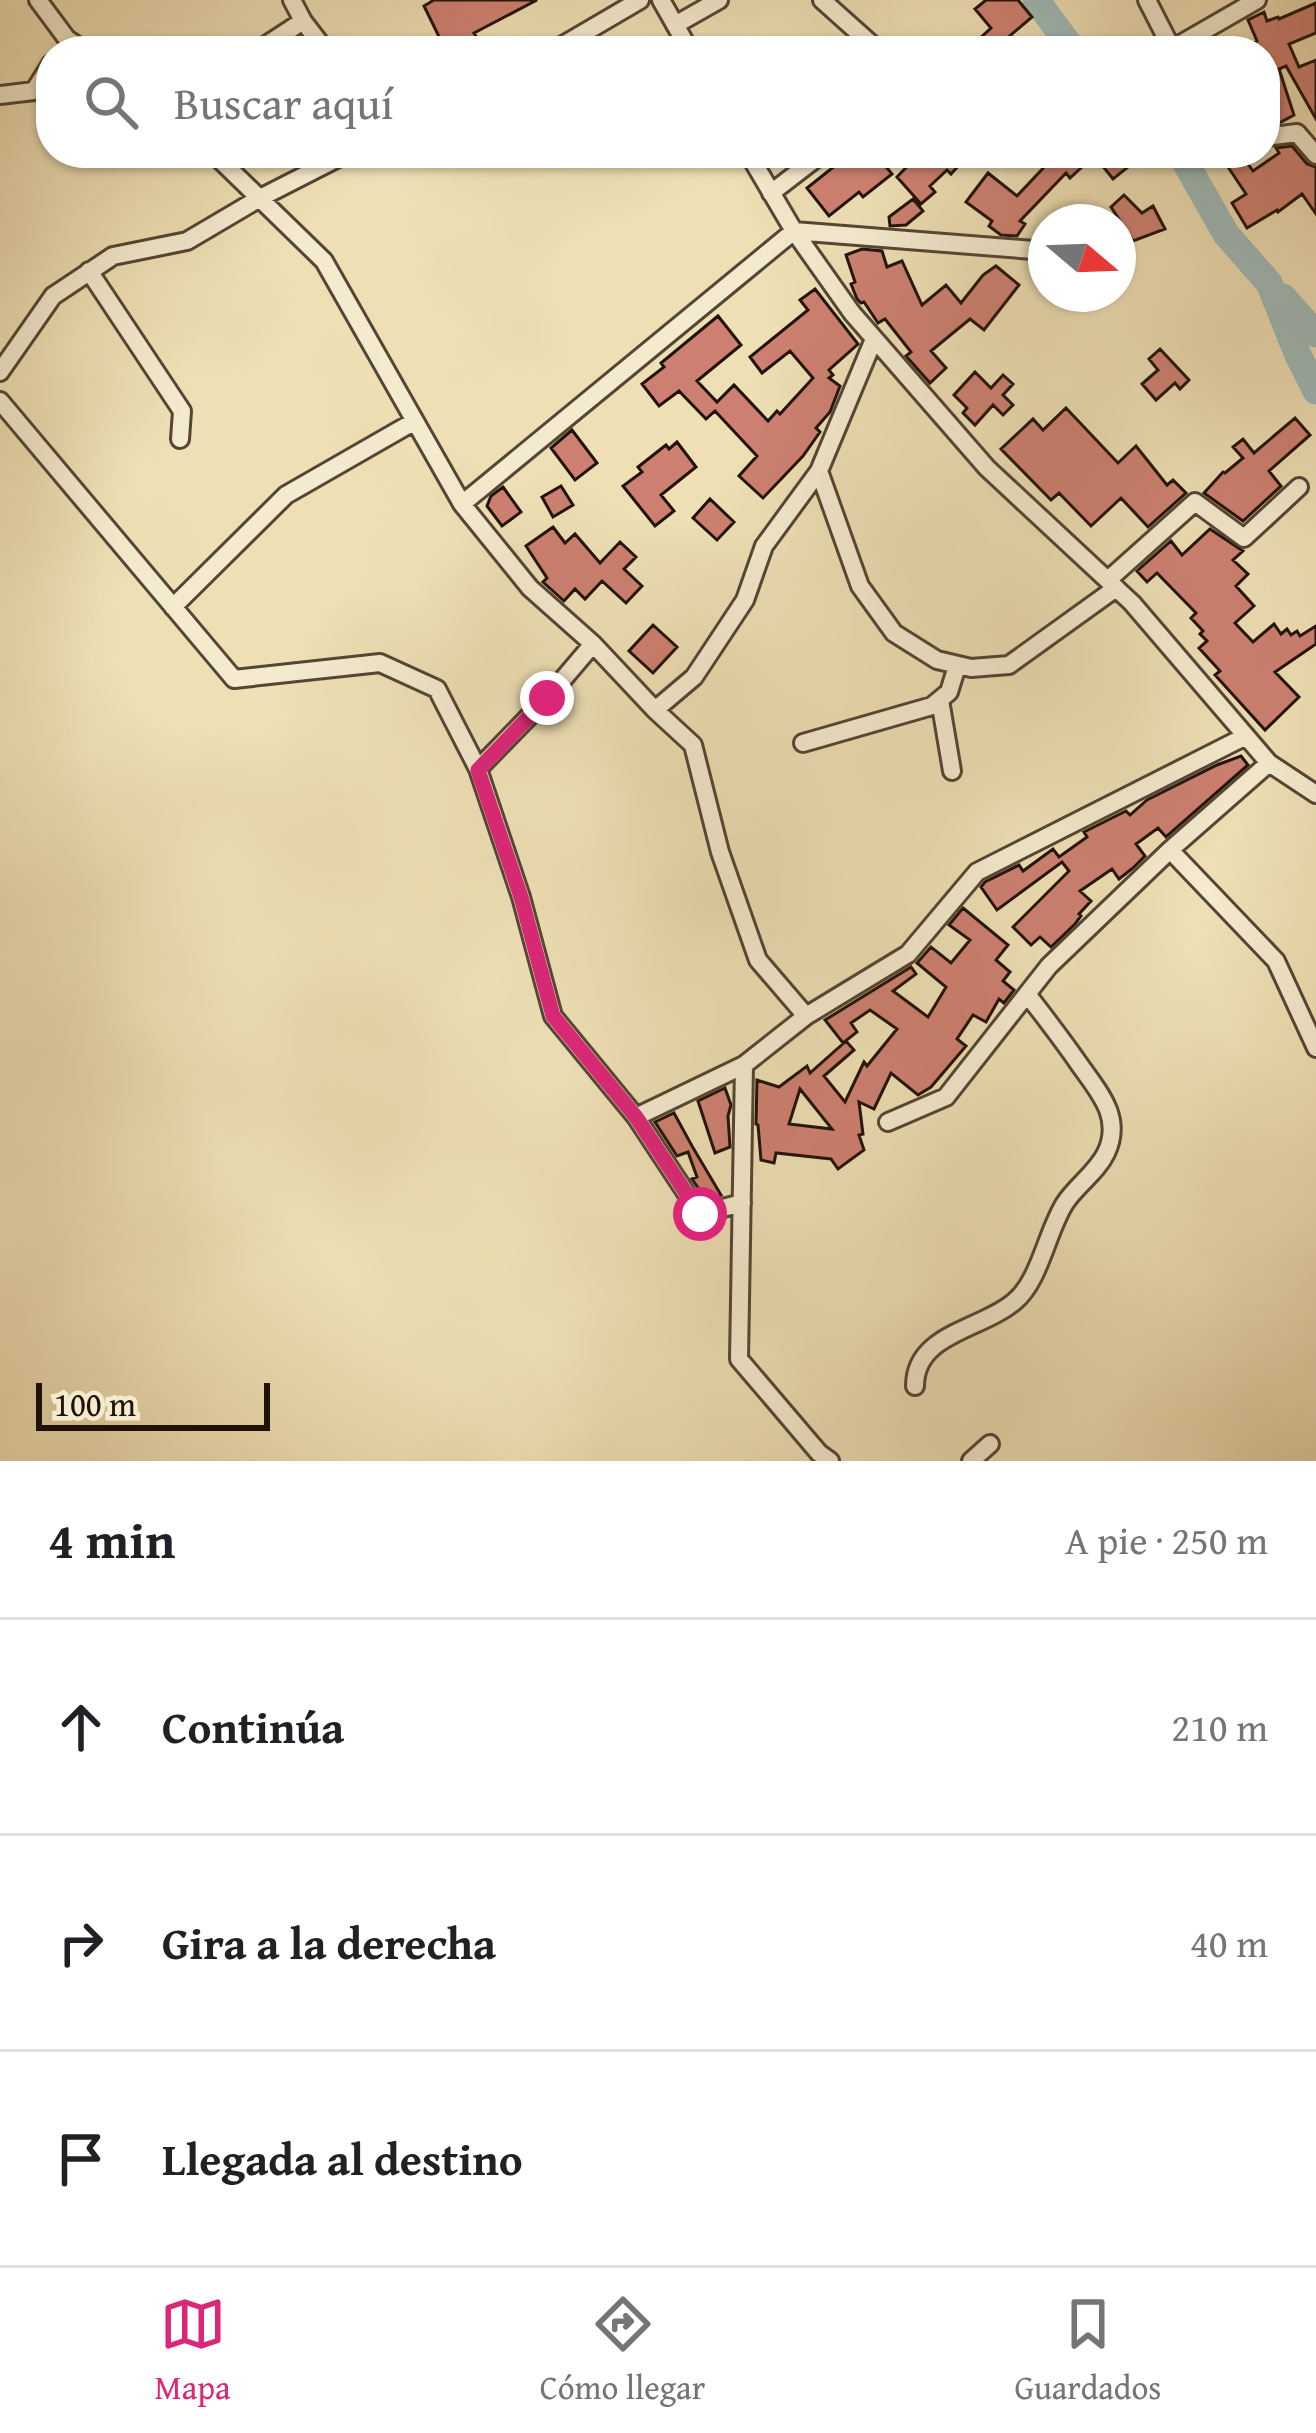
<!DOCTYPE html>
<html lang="es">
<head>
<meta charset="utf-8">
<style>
  :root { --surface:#fff; --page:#f6f6f6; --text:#202124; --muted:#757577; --line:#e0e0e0; --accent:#db2777 }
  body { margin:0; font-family:"Gentium Book Plus",serif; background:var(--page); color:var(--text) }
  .compass { position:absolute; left:1028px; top:204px; width:108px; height:108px; border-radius:50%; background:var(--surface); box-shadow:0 3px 9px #0004; rotate:109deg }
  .scale { position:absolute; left:36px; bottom:30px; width:234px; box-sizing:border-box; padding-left:12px; border:6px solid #211209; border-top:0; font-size:33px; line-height:42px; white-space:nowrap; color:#211209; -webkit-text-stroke:9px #f4eace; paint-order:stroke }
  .stop { position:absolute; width:36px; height:36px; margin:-27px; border:9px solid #db2777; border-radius:50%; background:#fff }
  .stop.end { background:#db2777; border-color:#fff; box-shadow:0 3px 12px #0008 }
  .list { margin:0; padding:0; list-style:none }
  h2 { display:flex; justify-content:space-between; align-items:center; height:156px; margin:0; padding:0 48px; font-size:51px }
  h2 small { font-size:39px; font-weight:400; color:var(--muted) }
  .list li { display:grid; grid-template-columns:78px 1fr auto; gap:36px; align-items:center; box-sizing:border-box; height:216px; padding:0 48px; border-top:3px solid var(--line) }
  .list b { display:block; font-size:45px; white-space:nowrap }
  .list em { font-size:39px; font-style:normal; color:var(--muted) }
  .icon { flex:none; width:66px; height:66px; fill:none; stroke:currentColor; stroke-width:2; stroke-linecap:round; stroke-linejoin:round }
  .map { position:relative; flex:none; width:1316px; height:1461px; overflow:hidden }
  .search { position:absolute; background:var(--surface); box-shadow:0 3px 9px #0004; left:36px; right:36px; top:36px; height:132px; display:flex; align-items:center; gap:30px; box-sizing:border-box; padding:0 42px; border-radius:48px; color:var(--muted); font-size:45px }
  .sheet { height:804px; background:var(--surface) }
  nav { display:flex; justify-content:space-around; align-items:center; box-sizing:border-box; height:168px; border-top:3px solid var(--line); background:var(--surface); font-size:33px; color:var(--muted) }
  nav a { display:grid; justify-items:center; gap:6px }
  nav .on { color:var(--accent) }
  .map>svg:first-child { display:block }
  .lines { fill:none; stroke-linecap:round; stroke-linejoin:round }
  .river { stroke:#9ebab8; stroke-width:27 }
  .building { fill:#cd8071; stroke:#211209; stroke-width:3; fill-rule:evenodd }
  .minor-casing { stroke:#544534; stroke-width:22 }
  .minor { stroke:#f4eace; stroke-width:16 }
  .route { stroke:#db2777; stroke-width:15 }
</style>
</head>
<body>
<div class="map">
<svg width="1316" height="1461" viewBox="0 0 1316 1461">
  <rect width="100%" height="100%" fill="#eedfb4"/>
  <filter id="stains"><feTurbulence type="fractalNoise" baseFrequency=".00167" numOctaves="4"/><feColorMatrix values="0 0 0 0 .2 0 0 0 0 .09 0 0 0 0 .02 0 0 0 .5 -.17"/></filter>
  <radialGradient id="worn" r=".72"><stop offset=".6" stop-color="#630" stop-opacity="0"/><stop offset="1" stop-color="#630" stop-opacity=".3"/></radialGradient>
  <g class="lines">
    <!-- river -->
    <path class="river" d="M1036 0 1074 51
      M1180 153 1226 234 1269 283 1297 353 1316 391
      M1283 297 1316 334"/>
  </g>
  <!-- building -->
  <path class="building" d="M434 0H537L474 33 485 51H446L424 6Z
    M986 0H1018L1032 17 992 51H966L991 28 975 9Z
    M1316 3V33L1289 44 1299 67 1316 60V119L1286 66 1279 69 1294 115 1281 122 1265 124V51H1242L1257 41 1248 20 1264 12 1267 21 1278 17 1279 19Z
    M1292 146 1307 164 1316 167V214L1302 194 1278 212 1277 210 1247 228 1232 203 1246 194 1226 164 1241 154 1253 171 1279 153 1276 148Z
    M851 153H875L892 174 863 197 859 192 829 216 807 188Z
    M920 153H970L951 174 947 170 930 186 935 192 921 204 897 177Z
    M1068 153H1097L1070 178 1066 173 1020 221 1025 224 1017 236 1001 235 989 226 992 221 966 202 988 173 1017 196 1049 162 1054 166Z
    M1105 153H1125L1133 163 1113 179 1097 159Z
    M1124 195 1142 213 1153 206 1165 229 1133 241 1111 207Z
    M913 199 923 211 906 225 890 226 889 217Z
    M862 249 882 251 887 267 902 261 922 305 946 285 961 303 983 275 996 266 1019 285 984 330 970 319 931 351 946 368 930 383 906 356 911 352 885 319 878 323 864 302 861 303 857 299 851 284 855 282 846 255Z
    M815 289 858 344 829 370 833 375 829 378 840 386 830 412 816 428 820 432 803 456 763 498 739 476 757 456 715 411 706 419 679 391 659 406 642 384 664 367 661 363 718 316 741 345 697 381 717 402 734 385 768 421 777 411 780 414 813 378 790 351 762 373 750 357 808 310 800 300Z
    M1160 349 1189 380 1180 389 1175 383 1156 400 1142 384 1158 370 1149 359Z
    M975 372 991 388 1003 375 1013 384 1003 395 1013 405 1003 415 993 405 975 425 963 413 967 408 954 395Z
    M1066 408 1118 463 1136 446 1167 485 1173 480 1186 493 1148 527 1121 498 1091 526 1059 493 1051 500 1001 449 1033 419 1043 430Z
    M1295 418 1310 435 1269 471 1281 486 1243 521 1204 493 1223 472 1225 473 1243 458 1233 447 1243 439 1254 453Z
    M572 430 597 463 575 480 551 448Z
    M677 442 696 467 661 495 674 511 655 526 623 486 642 472 638 467 666 445 669 449Z
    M561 486 573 505 553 517 542 497Z
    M503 487 521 512 502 526 487 506 491 496Z
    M710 499 734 522 717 540 693 518Z
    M553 527 565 543 575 534 600 563 620 542 636 557 624 569 642 586 626 603 602 581 585 599 575 589 564 601 543 582 547 578 526 546Z
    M1210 529 1243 551 1233 560 1248 574 1236 586 1254 606 1235 623 1253 642 1274 624 1281 634 1287 629 1291 635 1297 631 1300 636 1316 626V644L1275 672 1299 697 1265 730 1215 675 1220 671 1199 648 1207 641 1200 634 1203 631 1191 618 1196 613 1157 573 1147 582 1137 571 1171 541 1182 555Z
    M653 625 677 647 653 673 629 651Z
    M1241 756 1248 765 1166 837 1158 828 1136 844 1145 856 1133 868 1119 879 1112 869 1080 891 1091 901 1079 914 1081 916 1075 924 1051 947 1040 937 1031 945 1013 927 1069 871 1062 862 997 910 981 887 985 882 1019 865 1023 871 1053 849 1059 857 1087 837 1084 832 1126 811 1130 815 1147 800 1217 765Z
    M963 908 1008 945 996 960 1010 972 1003 981 1014 990 1004 1003 999 999 986 1022 973 1015 957 1039 966 1046 931 1087 918 1095 891 1073 874 1109 859 1102 863 1134 859 1135 864 1150 838 1169 831 1159 776 1153 774 1163 761 1160 758 1125 756 1124 757 1080 779 1087 807 1066 810 1073 846 1041 854 1050 824 1076 845 1102 864 1062 867 1066 897 1029 870 1010 851 1023 857 1032 843 1043 825 1020 911 967 916 974 893 991 928 1017 946 987 917 963 931 947 951 963 970 940 949 925ZM800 1089 832 1129 789 1124Z
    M725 1088 731 1105 728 1116 730 1147 715 1153 698 1101Z
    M674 1113 692 1146 721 1195 706 1199 692 1179 697 1177 688 1152 677 1156 655 1122Z"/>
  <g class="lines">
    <defs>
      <path id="minor" d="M38 0 67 39 85 51
        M292 0 303 21 326 51
        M661 0 690 51
        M822 0 879 51
        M1147 0 1173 51
        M675 25 719 0
        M1172 49 1257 0
        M257 51 303 21
        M553 51 640 0
        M0 95 34 91 51 64
        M1265 137 1297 133 1316 155
        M213 153 324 261 462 504 530 588 593 644 655 710 693 745 720 852 758 960 806 1016 744 1065 739 1359 819 1453 830 1461
        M748 153 794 231 852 313 987 468 1132 603 1269 763 1316 794
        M771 193 823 153
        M89 271 182 411 180 439
        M874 339 819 471 860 586 894 633 937 660 971 668 1009 665 1116 588
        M0 372 53 296 113 256 187 241 260 198 348 153
        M0 401 234 679 380 663 437 689 478 769 521 897 553 1016 636 1117 700 1214 742 1203
        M462 504 794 231 1046 251
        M1108 580 1195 502 1244 538 1299 487
        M173 607 286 495 415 421
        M940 700 952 771
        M655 710 694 677 745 600 764 546 819 471
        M803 743 932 706 949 692 957 666
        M478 769 547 698 593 644
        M1170 850 1276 961 1316 1048
        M806 1016 908 954 977 872 1246 736
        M636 1117 744 1065
        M888 1122 946 1097 1049 966 1170 850 1269 763
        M915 1386C915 1333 982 1330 1015 1301 1040 1280 1047 1231 1065 1203 1077 1185 1097 1172 1106 1153 1124 1116 1096 1089 1077 1061 1061 1038 1044 1016 1027 994
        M971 1461 990 1444"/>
    </defs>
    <!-- minor casing -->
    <use href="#minor" class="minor-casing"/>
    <!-- minor -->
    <use href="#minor" class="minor"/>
  </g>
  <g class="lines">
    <!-- route -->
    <path class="route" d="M547 698 478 770 521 897 553 1016 636 1117 700 1214"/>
  </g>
  <rect width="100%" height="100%" filter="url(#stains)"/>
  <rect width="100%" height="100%" fill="url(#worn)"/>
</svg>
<svg class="compass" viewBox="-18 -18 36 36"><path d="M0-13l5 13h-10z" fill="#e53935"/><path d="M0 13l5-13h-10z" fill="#757577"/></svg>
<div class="scale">100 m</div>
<div class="stop" style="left:700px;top:1214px"></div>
<div class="stop end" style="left:547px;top:698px"></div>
<div class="search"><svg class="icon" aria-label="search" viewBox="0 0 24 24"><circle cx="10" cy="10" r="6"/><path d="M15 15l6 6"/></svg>Buscar aquí</div>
</div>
<section class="sheet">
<h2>4 min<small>A pie · 250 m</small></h2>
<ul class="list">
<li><svg class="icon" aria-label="ahead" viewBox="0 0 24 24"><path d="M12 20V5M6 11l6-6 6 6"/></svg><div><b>Continúa</b></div><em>210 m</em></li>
<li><svg class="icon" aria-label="right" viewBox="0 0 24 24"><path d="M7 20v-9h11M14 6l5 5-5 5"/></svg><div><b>Gira a la derecha</b></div><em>40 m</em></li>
<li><svg class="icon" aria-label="arrive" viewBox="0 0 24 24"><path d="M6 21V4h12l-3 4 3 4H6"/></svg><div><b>Llegada al destino</b></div></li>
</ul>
</section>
<nav>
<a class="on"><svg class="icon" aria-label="map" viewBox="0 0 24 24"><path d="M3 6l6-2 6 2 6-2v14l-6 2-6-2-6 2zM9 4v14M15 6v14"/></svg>Mapa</a>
<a><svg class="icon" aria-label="directions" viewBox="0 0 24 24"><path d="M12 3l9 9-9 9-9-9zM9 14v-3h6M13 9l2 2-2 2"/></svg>Cómo llegar</a>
<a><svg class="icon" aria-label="saved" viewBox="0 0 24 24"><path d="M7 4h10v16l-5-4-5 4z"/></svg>Guardados</a>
</nav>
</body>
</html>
